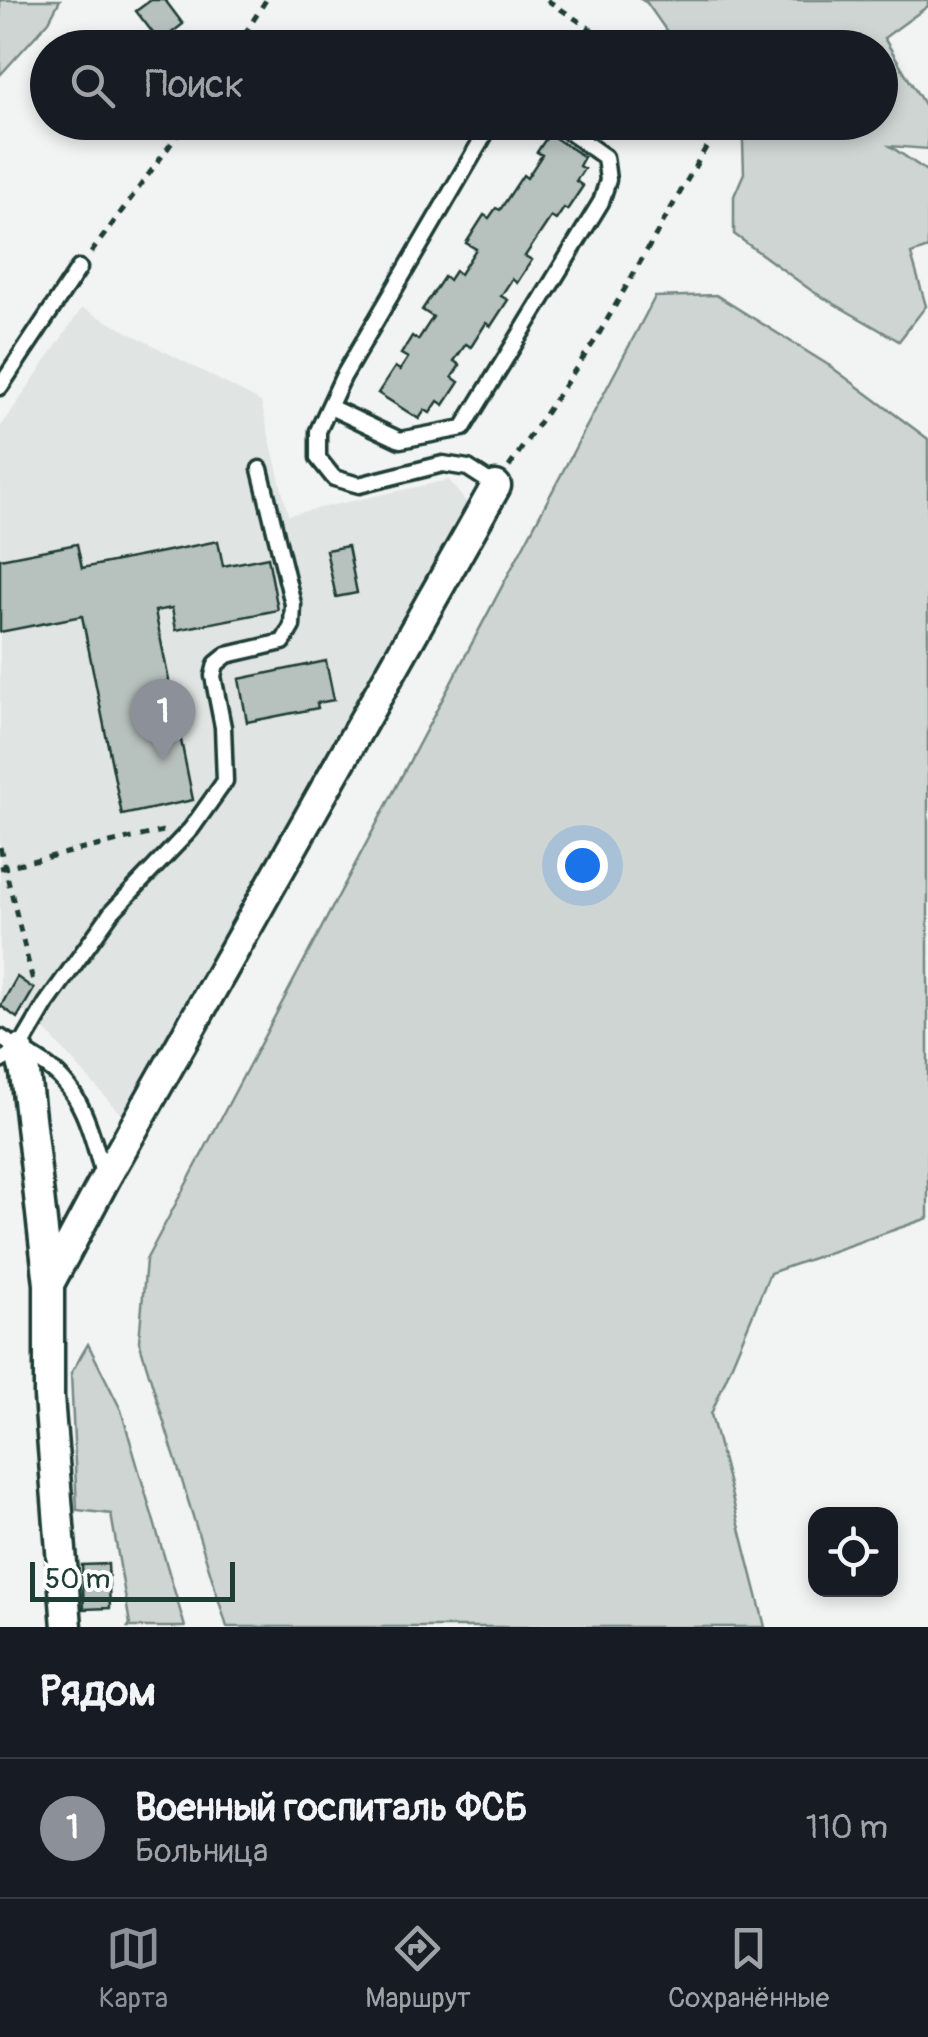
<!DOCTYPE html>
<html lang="ru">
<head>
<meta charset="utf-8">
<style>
  :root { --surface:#171b24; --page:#20242c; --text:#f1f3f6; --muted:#9ea1a6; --line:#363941; --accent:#8c9099 }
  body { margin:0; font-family:Pangolin,sans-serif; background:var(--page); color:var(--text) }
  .controls { position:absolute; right:30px; bottom:30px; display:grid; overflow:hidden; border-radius:20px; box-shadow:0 5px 15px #0003 }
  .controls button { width:90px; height:90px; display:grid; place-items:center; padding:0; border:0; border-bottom:2px solid var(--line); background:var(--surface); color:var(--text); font:50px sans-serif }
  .scale { position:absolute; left:30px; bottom:25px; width:205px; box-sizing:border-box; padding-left:10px; border:5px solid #1f3d34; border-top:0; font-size:28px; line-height:35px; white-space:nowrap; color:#1f3d34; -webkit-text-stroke:8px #fff; paint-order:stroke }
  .you { position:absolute; left:582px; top:865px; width:35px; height:35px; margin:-25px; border:8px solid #fff; border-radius:50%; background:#1a73e8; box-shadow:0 0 0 15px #1a73e833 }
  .badge { display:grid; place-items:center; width:65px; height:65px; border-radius:50%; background:var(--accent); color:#fff; font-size:32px; font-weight:700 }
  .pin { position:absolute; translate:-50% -82px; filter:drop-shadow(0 2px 5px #0008) }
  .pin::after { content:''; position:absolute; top:52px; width:35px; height:30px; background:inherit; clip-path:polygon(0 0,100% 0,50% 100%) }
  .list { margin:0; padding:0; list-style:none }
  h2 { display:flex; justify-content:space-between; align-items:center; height:130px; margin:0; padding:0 40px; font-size:42px }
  h2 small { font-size:32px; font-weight:400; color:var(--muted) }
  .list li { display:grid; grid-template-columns:65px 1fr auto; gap:30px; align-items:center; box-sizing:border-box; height:140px; padding:0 40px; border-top:2px solid var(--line) }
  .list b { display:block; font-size:38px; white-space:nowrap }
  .list p { margin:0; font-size:32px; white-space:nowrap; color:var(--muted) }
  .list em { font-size:32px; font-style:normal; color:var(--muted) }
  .icon { flex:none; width:55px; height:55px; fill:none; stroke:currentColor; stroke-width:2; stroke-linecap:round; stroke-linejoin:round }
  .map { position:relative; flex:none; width:928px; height:1627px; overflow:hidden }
  .search { position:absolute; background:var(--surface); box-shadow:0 5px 15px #0003; left:30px; right:30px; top:30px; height:110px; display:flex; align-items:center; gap:25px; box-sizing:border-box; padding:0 35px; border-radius:55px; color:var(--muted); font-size:38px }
  .sheet { height:270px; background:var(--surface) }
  nav { display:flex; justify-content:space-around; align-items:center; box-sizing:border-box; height:140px; border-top:2px solid var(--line); background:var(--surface); font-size:28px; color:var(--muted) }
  nav a { display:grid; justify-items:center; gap:5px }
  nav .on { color:var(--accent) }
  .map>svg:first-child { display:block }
  .built { fill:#e0e4e3 }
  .green { fill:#ced5d3; stroke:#768984; stroke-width:2.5 }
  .building { fill:#b7c1bd; stroke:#1f3d34; stroke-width:2.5 }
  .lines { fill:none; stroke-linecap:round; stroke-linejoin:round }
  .service-casing { stroke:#1f3d34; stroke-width:21 }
  .minor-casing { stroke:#1f3d34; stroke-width:35 }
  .path { stroke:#1f3d34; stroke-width:5; stroke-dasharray:8 8; stroke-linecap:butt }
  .service { stroke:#fff; stroke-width:14 }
  .minor { stroke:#fff; stroke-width:28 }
</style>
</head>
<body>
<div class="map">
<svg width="928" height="1627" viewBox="0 0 928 1627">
  <rect width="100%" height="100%" fill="#f2f3f3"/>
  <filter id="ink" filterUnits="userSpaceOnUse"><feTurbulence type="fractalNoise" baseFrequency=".01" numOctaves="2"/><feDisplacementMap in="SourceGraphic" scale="20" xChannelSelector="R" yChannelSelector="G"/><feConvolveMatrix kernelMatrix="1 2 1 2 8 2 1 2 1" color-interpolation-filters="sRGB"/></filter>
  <g filter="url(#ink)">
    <!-- built -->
    <path class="built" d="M82 308 261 402 288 515 449 480 468 505 125 1119 49 1034 23 1011 17 1018 0 1005V428Z"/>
    <!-- green -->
    <path class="green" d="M0 0H60L49 21 0 75Z
      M642 0H928V6L884 38 928 111V149L890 146 928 172V248L911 254 926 306 899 341 812 291 734 234V196L744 173 743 142 728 123 880 122V48L682 47 670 36 647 3Z
      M716 295 830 366 928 439V1218L770 1273 711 1414 765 1627H227L139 1341 146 1260 655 297Z
      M88 1344 121 1410 185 1627H128L130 1624 111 1514 77 1510 71 1373Z"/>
    <!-- building -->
    <path class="building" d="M151 0H165L183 24 160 42 136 11Z
      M549 134 584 157 579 166 584 169 576 181 583 186 567 210 564 208 556 220 551 217 525 256 532 260 517 283 512 279 501 296 508 300 491 326 486 323 471 347 466 344 454 361 460 365 452 377 459 382 444 405 438 401 430 413 425 410 419 419 378 393 395 367 400 370 408 358 401 354 412 336 418 340 433 317 422 310 444 277 449 280 455 271 460 274 476 249 466 243 484 215 489 218 496 208 500 210 523 175 527 178 542 155 537 152Z
      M218 541 223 566 268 557 278 610 176 630 172 608 155 611 193 800 122 815 82 616 0 632V559L77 544 82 568Z
      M348 546 357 593 336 597 326 550Z
      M326 661 334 700 317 703 318 708 247 722 239 679Z
      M17 977 34 989 17 1018 1 1006Z
      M108 1564 110 1608 84 1609 82 1565Z"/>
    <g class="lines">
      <defs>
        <path id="service" d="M492 122 343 377 318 431V458L334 478 359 485 443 464 468 468 496 486
          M0 387 79 268
          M330 407 400 440 463 428 601 202 608 180 605 157 555 122
          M0 1037C15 1047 33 1056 48 1067 84 1093 93 1138 104 1178
          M0 1061 19 1050 46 1004 111 913 191 829 225 781 223 727 213 676 216 664 227 655 283 642 292 626 293 604 260 469"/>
        <path id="minor" d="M19 1050 25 1073 49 1284V1397L67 1627
          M49 1284 105 1179 496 486"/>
      </defs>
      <!-- service casing -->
      <use href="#service" class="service-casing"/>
      <!-- minor casing -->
      <use href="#minor" class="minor-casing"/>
      <!-- path -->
      <path class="path" d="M547 0 619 48
        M236 48 266 0
        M91 253 187 122
        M509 467 596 339 708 144 695 122
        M0 847 34 985
        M0 868 163 831"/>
      <!-- service -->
      <use href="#service" class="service"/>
      <!-- minor -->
      <use href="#minor" class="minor"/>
    </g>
  </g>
</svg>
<div class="controls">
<button><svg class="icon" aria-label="locate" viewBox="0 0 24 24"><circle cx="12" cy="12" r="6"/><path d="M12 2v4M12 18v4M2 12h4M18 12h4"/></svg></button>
</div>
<div class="scale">50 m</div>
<div class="you"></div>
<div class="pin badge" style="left:163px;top:761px">1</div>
<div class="search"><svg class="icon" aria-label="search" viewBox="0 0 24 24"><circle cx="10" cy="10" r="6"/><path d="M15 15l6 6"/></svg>Поиск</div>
</div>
<section class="sheet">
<h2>Рядом<small></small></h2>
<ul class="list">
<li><span class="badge">1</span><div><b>Военный госпиталь ФСБ</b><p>Больница</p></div><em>110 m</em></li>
</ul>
</section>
<nav>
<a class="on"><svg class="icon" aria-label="map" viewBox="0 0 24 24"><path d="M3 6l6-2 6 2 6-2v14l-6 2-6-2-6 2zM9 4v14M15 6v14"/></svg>Карта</a>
<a><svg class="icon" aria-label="directions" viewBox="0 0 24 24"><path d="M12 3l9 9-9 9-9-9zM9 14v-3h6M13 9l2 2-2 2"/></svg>Маршрут</a>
<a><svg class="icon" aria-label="saved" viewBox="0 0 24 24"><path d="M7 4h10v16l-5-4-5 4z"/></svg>Сохранённые</a>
</nav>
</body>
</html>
